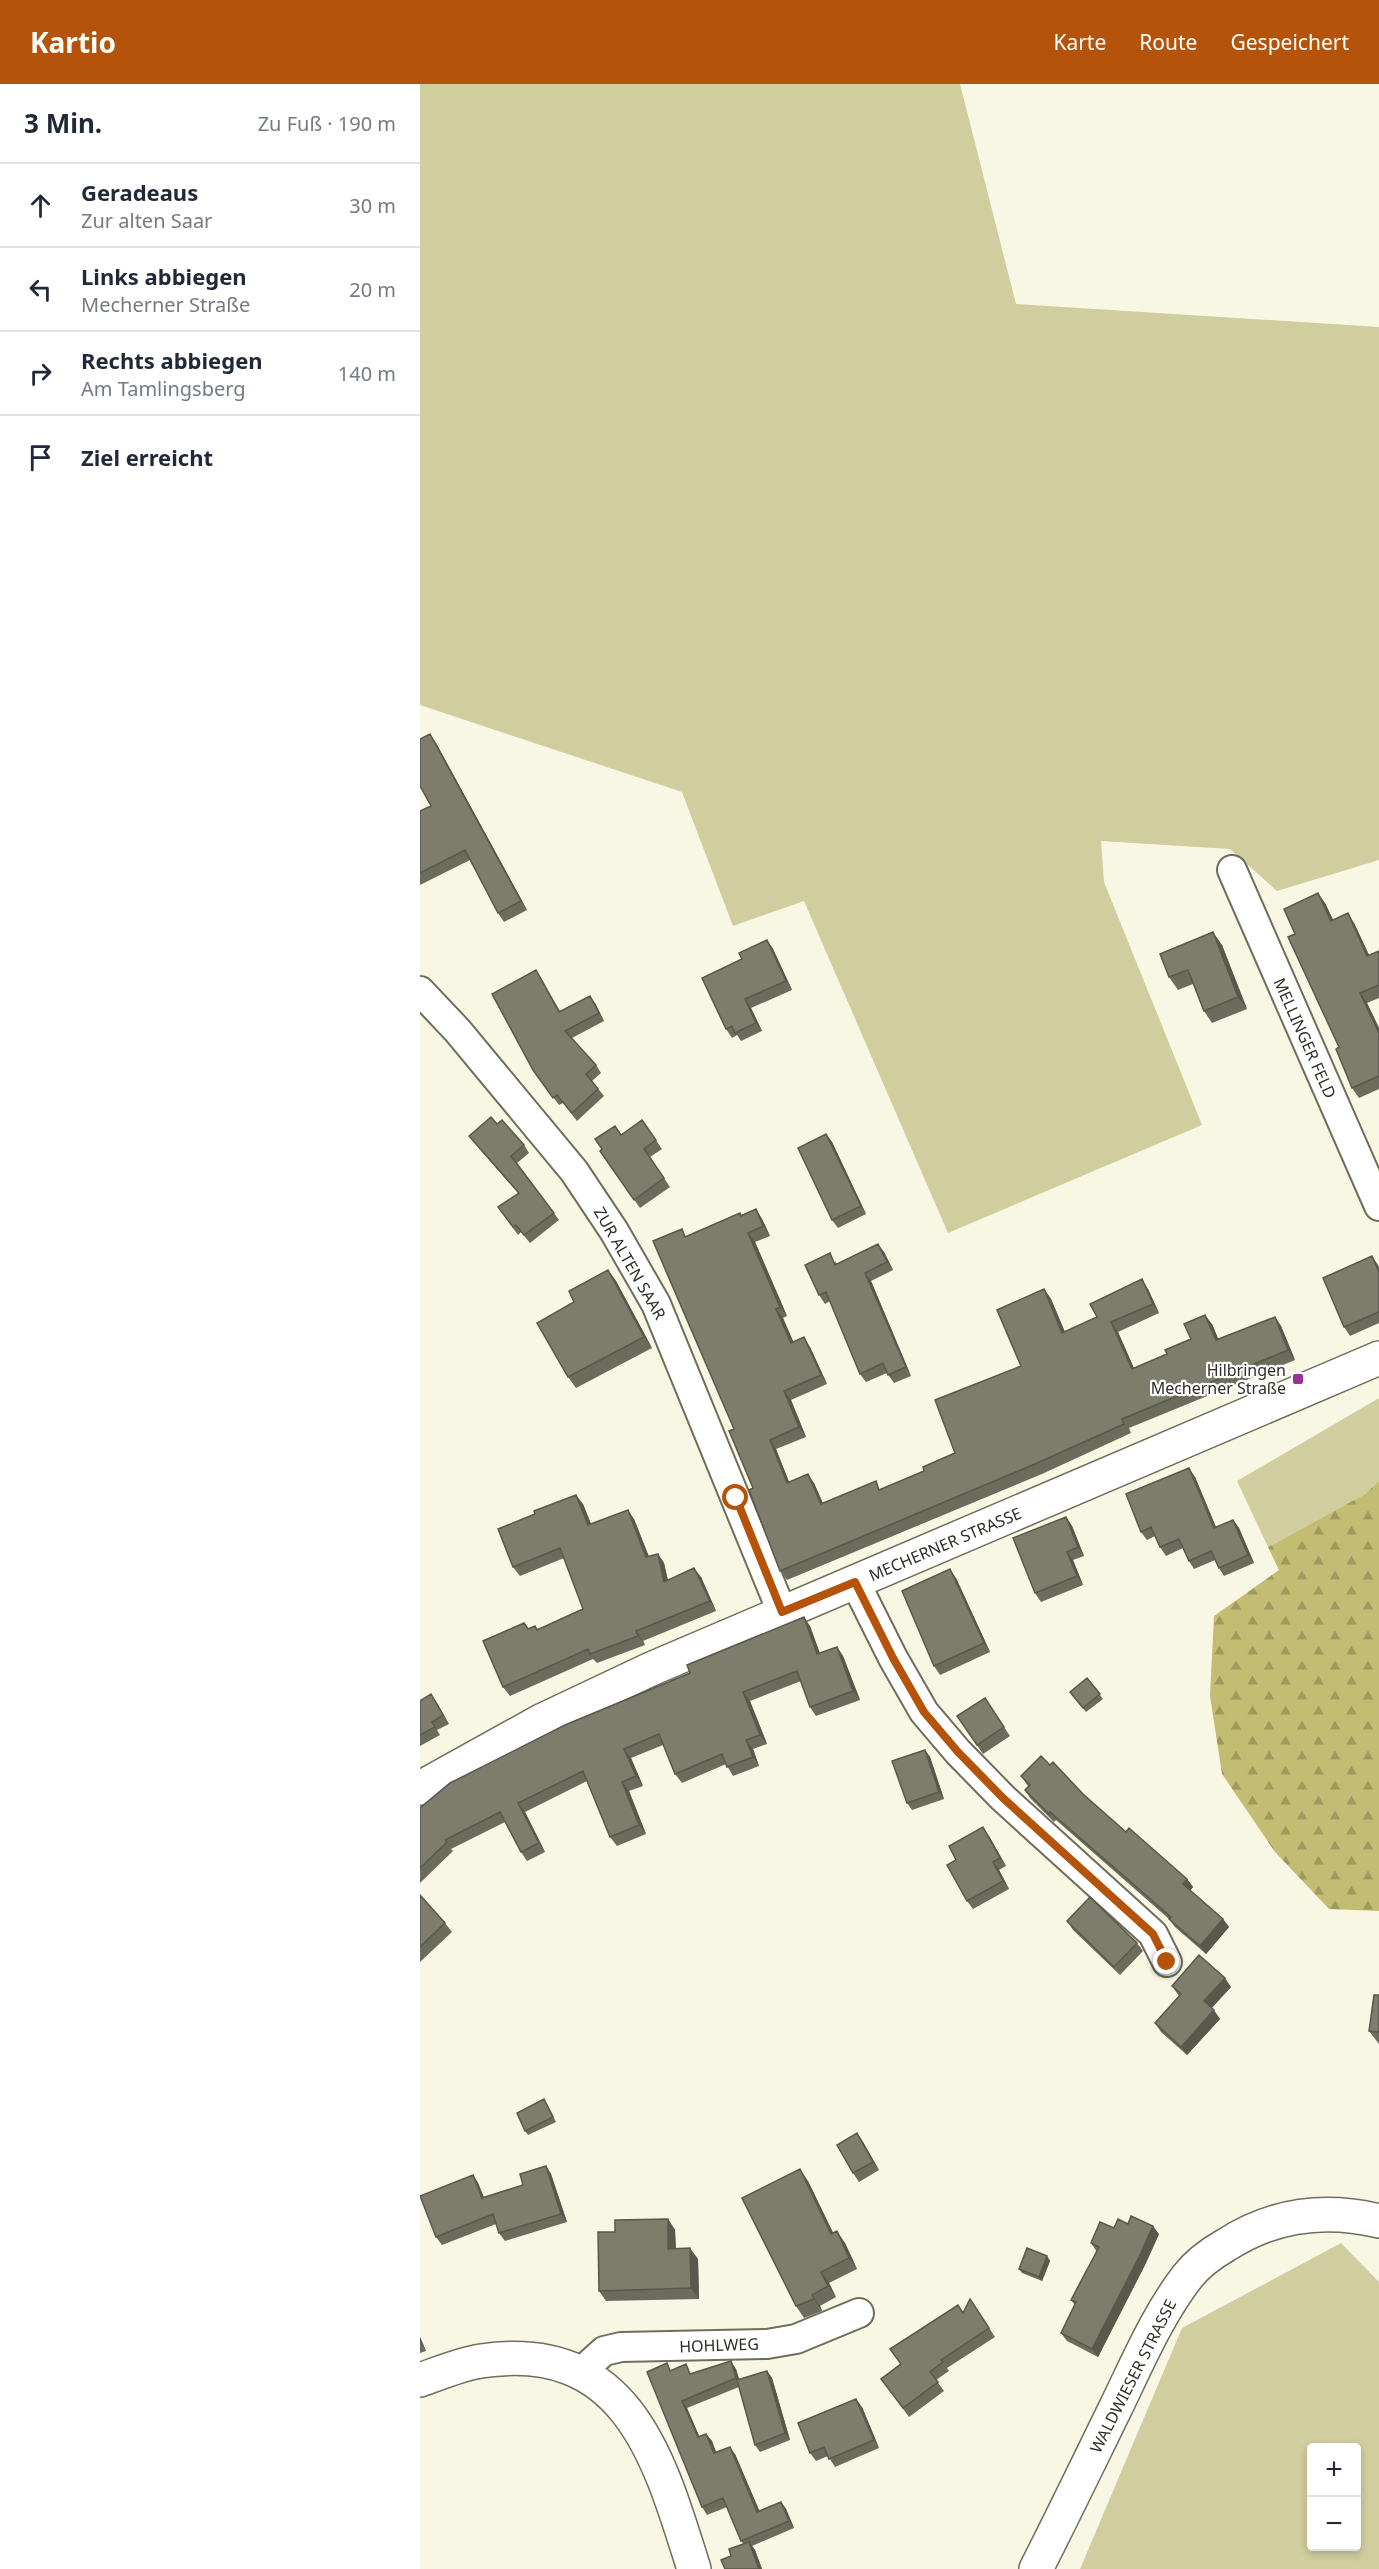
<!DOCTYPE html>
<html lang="de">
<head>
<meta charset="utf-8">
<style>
  :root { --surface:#fff; --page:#f6f6f7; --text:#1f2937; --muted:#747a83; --line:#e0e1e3; --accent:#b45309 }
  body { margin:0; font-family:"Noto Sans",sans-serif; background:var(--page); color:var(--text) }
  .controls { position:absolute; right:18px; bottom:18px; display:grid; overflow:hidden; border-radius:6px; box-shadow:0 3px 9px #0003 }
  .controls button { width:54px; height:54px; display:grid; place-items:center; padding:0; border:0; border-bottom:2px solid var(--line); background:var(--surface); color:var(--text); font:30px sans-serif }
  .stop { position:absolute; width:18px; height:18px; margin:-14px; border:4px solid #b45309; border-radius:50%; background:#fff }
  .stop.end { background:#b45309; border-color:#fff; box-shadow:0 2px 6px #0008 }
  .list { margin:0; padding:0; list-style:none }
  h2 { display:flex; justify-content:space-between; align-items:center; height:78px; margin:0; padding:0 24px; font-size:26px }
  h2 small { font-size:20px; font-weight:400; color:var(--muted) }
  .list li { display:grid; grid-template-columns:39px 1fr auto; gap:18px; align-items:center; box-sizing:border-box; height:84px; padding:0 24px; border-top:2px solid var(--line) }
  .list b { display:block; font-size:22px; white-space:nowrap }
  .list p { margin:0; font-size:20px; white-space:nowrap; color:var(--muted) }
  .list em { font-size:20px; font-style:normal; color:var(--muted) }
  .icon { flex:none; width:33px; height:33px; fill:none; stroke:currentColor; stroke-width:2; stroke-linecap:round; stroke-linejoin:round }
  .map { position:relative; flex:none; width:959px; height:2485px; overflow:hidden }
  header { display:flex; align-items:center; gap:36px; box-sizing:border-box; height:84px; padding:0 30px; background:var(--accent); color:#fff }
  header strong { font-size:28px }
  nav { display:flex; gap:33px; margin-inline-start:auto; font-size:21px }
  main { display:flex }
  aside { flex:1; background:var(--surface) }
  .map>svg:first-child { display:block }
  .green { fill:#d0cd9f; fill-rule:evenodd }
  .forest { fill:url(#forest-firs) }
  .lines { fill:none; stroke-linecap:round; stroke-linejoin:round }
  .street-casing { stroke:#6f6e5c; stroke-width:32 }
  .secondary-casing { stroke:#6f6e5c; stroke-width:36 }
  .street { stroke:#fff; stroke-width:28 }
  .secondary { stroke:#fff; stroke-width:33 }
  .wall { fill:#6c6c5c }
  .shaded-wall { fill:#58584b }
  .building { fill:#7e7d6b; stroke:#58584b; stroke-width:1.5 }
  .route { stroke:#b45309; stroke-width:8 }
  .poi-dot { fill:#973196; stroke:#fff; stroke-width:2 }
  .labels { text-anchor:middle; stroke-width:4.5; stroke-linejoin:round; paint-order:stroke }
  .street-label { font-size:16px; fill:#2e2d26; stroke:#fff }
  .poi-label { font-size:16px; fill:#2e2d26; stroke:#fff; text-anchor:end }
</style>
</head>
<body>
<header>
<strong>Kartio</strong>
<nav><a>Karte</a><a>Route</a><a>Gespeichert</a></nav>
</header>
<main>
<aside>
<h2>3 Min.<small>Zu Fuß · 190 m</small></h2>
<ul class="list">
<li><svg class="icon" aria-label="ahead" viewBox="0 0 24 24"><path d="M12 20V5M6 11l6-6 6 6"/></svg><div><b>Geradeaus</b><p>Zur alten Saar</p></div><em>30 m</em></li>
<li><svg class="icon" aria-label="left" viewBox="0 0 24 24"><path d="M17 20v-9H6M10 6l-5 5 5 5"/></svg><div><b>Links abbiegen</b><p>Mecherner Straße</p></div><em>20 m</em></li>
<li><svg class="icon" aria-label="right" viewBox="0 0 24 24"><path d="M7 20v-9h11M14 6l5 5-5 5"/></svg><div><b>Rechts abbiegen</b><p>Am Tamlingsberg</p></div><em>140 m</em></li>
<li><svg class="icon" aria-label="arrive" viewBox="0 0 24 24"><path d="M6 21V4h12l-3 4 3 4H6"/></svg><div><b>Ziel erreicht</b></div></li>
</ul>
</aside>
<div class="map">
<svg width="959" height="2485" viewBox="0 0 959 2485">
  <defs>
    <pattern id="forest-firs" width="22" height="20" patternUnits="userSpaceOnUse" patternTransform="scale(1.5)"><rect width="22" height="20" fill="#c3bd73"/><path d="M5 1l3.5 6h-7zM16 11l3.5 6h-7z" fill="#9f9a5e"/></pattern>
  </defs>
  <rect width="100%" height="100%" fill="#f8f7e3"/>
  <!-- green -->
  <path class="green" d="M0 0H540L596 220 959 243V776L857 807 810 765 681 757 684 798 782 1041 528 1149 384 817 313 842 262 708 0 621Z
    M959 1314V1397L945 1410 848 1463 817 1397Z
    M921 2159 959 2198V2485H660L762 2244ZM892 2364H936V2462H892Z"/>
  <!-- forest -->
  <path class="forest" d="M959 1397V1827L909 1825 855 1768 802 1690 790 1612 794 1532 859 1486 848 1463 945 1410Z"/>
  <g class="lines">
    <defs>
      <path id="street" d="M812 786 959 1122
        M0 907 37 946 154 1087 194 1147 236 1220 362 1528
        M435 1498 473 1574 504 1628 538 1668 583 1714 733 1850 747 1878
        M162 2287 184 2267 201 2263 347 2260 376 2255 439 2229"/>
      <path id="secondary" d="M0 1704 121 1637 231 1585 959 1274
        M0 2296C20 2289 41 2280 61 2277 207 2255 239 2373 274 2485
        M616 2485C643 2432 669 2378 695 2325 717 2280 737 2232 767 2193 777 2180 792 2169 806 2161 854 2130 905 2124 959 2137"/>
    </defs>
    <!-- street casing -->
    <use href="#street" class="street-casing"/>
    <!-- secondary casing -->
    <use href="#secondary" class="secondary-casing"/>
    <!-- street -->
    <use href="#street" class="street"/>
    <!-- secondary -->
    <use href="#secondary" class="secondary"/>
  </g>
  <!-- wall -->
  <path class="wall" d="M16 659 107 826 84 838 78 829 50 776 0 801V727L11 722Z
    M905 819 913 836 934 839 949 871 959 867V914L947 919 959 944V1005L939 1014 932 1004 919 963 875 850Z
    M347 856 353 865 372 906 331 924 342 947 321 957 317 951 312 954 306 945 322 875Z
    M802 861 827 925 792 939 784 927 773 900 758 906 749 893Z
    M116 886 121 894 140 927 175 919 184 937 152 954 176 981 181 989 172 997 184 1012 157 1037 143 1019 139 1021 113 986Z
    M222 1036 242 1065 230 1073 250 1103 220 1124 180 1067Z
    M77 1040 104 1061 109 1069 97 1079 139 1136 110 1159 101 1148 98 1151 78 1123 98 1109 55 1059 49 1052Z
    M406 1050 412 1058 446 1130 418 1144 412 1136Z
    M336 1125 342 1135 350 1152 335 1158 367 1232 363 1234 373 1258 390 1263 407 1300 371 1316 386 1353 356 1365 369 1398 394 1399 403 1419 461 1405 504 1387 535 1369 601 1282 624 1205 631 1215 645 1248 677 1233 728 1205 739 1229 698 1248 714 1284 747 1270 792 1240 798 1255 855 1233 861 1242 875 1276 709 1344 711 1349 622 1390 367 1496 360 1487 314 1345 267 1152Z
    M464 1168 473 1186 451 1197 491 1292 474 1299 467 1289 446 1298 440 1290 410 1217 405 1220 399 1211 415 1177 417 1180Z
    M958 1181 959 1183V1239L930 1252 924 1243Z
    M188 1186 196 1197 232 1264 156 1304 148 1293 154 1218Z
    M775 1393 796 1443 813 1436 819 1444 834 1479 804 1492 799 1484 795 1476 774 1485 769 1477 763 1464 746 1472 740 1463 735 1452 727 1456 721 1448Z
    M163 1420 171 1440 214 1435 229 1473 238 1470 244 1479 248 1496 281 1493 296 1527 223 1557 225 1561 177 1579 173 1575 90 1612 83 1603 104 1539 109 1545 115 1542 118 1545 163 1525 144 1474 100 1492 93 1483 115 1430Z
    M646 1433 652 1442 664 1472 653 1476 663 1501 621 1518 615 1509Z
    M536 1494 570 1568 520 1591 514 1582Z
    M390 1542 400 1569 417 1563 423 1572 440 1616 396 1632 390 1623 381 1597 330 1617 347 1660 333 1665 339 1682 313 1692 306 1680 262 1699 255 1690 243 1661 211 1674 223 1702 209 1707 226 1750 197 1762 190 1753 167 1697 105 1728 125 1768 107 1777 101 1768 85 1738 31 1765 33 1767 0 1799V1724Z
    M667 1594 683 1615 666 1628 650 1608Z
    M565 1614 590 1652 563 1670 537 1632Z
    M0 1616 17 1619 29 1640 17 1646 20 1651 0 1662Z
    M505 1666 510 1673 524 1715 492 1726 487 1719Z
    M630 1681 706 1748 767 1795 773 1803 770 1807 803 1835 809 1843 786 1870 755 1843 749 1835 636 1736 634 1738 610 1714 605 1706 608 1702 601 1692Z
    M569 1752 586 1782 579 1786 589 1805 553 1825 547 1817 536 1776Z
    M0 1811 25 1839 32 1848 0 1878Z
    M647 1837 717 1859 723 1867 700 1891 653 1846Z
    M752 1902 811 1903 791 1924 800 1935 767 1971 741 1948 735 1939 759 1912Z
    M959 1911V1960L949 1947Z
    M127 2020 136 2038 108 2051 105 2047Z
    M437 2049 443 2058 459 2086 439 2098 433 2089Z
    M126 2082 131 2090 147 2138 85 2157 79 2149 76 2140 22 2161 16 2153 53 2091 58 2099 64 2113 103 2101Z
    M388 2097 413 2149 425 2159 437 2185 409 2199 416 2213 400 2222 402 2227 384 2234 376 2222Z
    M248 2135 255 2146 256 2165 278 2175 279 2215 186 2217 179 2207 195 2148Z
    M708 2140 739 2150 725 2181 678 2273 647 2257 641 2249 655 2221 651 2216 677 2168 671 2159 694 2144Z
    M627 2172 630 2177 622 2197 602 2189 599 2185Z
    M556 2224 575 2253 527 2284 529 2287 516 2296 524 2307 489 2333 461 2295 543 2229Z
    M0 2253 6 2267 0 2269Z
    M316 2285 319 2295 347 2287 352 2294 370 2356 340 2368 335 2361 319 2303 267 2324 279 2352 286 2350 292 2357 296 2368 315 2370 339 2427 361 2418 366 2425 374 2444 332 2462 335 2466 342 2485H305L311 2472 323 2460 307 2423 287 2431 282 2423 252 2286 272 2289Z
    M442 2323 459 2364 415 2383 408 2372 396 2377 390 2369Z"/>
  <!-- shaded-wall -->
  <path class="shaded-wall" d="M10 650 16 659 107 826 101 817Z
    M898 809 905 819 918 846 911 837Z
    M928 829 934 839 954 882 947 872Z
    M793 848 802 861 827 925 818 913Z
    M347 856 353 865 372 906 366 897Z
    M116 886 121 894 144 936 139 928Z
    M940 909 947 919 959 944V949Z
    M170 912 175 919 184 937 179 929Z
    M325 915 331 924 342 947 336 939Z
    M406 1050 412 1058 446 1130 441 1122Z
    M336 1125 342 1135 350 1152 343 1142Z
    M328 1149 335 1158 367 1232 360 1223Z
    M458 1160 464 1168 473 1186 467 1178Z
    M952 1172 958 1181 959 1188Z
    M188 1186 196 1197 232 1264 224 1253Z
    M445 1189 451 1197 491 1292 486 1283Z
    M722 1195 728 1205 739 1229 733 1220Z
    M624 1205 631 1215 649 1258 642 1249Z
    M356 1225 363 1234 378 1268 371 1259Z
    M785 1231 792 1240 803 1266 796 1256Z
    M855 1233 861 1242 875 1276 868 1266Z
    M691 1238 698 1248 718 1294 712 1285Z
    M384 1253 390 1263 407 1300 401 1291Z
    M364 1307 371 1316 386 1353 379 1343Z
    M350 1356 356 1365 373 1408 367 1399Z
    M769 1384 775 1393 800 1453 794 1444Z
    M388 1390 394 1399 407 1430 401 1420Z
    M156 1411 163 1420 175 1450 168 1441Z
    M208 1426 214 1435 233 1483 226 1473Z
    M646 1433 652 1442 664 1472 658 1463Z
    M813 1436 819 1444 834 1479 828 1471Z
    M647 1468 653 1476 663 1501 657 1492Z
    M238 1470 244 1479 250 1508 244 1498Z
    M274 1484 281 1493 296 1527 290 1517Z
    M530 1485 536 1494 570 1568 564 1559Z
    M384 1533 390 1542 403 1579 397 1570Z
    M216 1547 223 1557 225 1561 218 1552Z
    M417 1563 423 1572 440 1616 433 1607Z
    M323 1608 330 1617 347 1660 340 1651Z
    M11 1610 17 1619 29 1640 23 1631Z
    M326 1656 333 1665 339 1682 333 1673Z
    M204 1665 211 1674 223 1702 216 1692Z
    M505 1666 510 1673 524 1715 519 1708Z
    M202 1698 209 1707 226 1750 219 1741Z
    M98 1719 105 1728 125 1768 119 1759Z
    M563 1743 569 1752 586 1782 580 1774Z
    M573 1778 579 1786 589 1805 583 1797Z
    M767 1795 773 1803 769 1808 763 1800Z
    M803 1835 809 1843 786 1870 780 1862Z
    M805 1894 811 1903 790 1926 784 1917Z
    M794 1926 800 1935 767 1971 761 1963Z
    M437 2049 443 2058 459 2086 453 2078Z
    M126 2082 131 2090 147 2138 141 2130Z
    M380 2085 388 2097 419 2161 411 2150Z
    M53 2091 58 2099 67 2122 62 2114Z
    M248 2135 255 2146 256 2175 248 2165Z
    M733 2142 739 2150 725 2181 678 2273 672 2265Z
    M417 2147 425 2159 437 2185 429 2174Z
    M270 2164 278 2175 279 2215 271 2204Z
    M627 2172 630 2177 622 2197 619 2193Z
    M401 2188 409 2199 416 2213 408 2202Z
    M392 2211 400 2222 402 2227 394 2215Z
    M0 2253 6 2267 0 2258Z
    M311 2277 316 2285 321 2302 316 2294Z
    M347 2287 352 2294 370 2356 365 2349Z
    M436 2315 442 2323 459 2364 454 2356Z
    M262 2317 267 2324 283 2361 278 2353Z
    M286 2350 292 2357 299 2377 294 2369Z
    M310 2363 315 2370 343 2435 337 2428Z
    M361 2418 366 2425 374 2444 369 2437Z
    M329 2458 335 2466 342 2485H339Z"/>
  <!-- building -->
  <path class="building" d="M10 650 101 817 78 829 45 766 0 789V727L11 722 0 702V655Z
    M898 809 911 837 928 829 947 872 959 867V901L940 909 959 949V992L932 1004 916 965 919 963 868 853 875 850 864 825Z
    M793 848 818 913 784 927 768 886 749 893 740 870Z
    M347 856 366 897 325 915 336 939 315 949 312 942 306 945 282 894 322 875 319 869Z
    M116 886 139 928 170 912 179 929 145 947 176 981 166 990 178 1005 152 1029 137 1011 133 1014 113 986 72 910Z
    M71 1033 77 1040 82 1036 104 1061 91 1072 134 1129 104 1151 96 1141 93 1143 78 1123 99 1109 49 1052Z
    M222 1036 236 1056 224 1065 244 1094 214 1116 180 1067 182 1065 175 1055 195 1042 201 1051Z
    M406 1050 441 1122 412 1136 378 1064Z
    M336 1125 343 1142 328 1149 360 1223 356 1225 371 1259 384 1253 401 1291 364 1307 379 1343 350 1356 367 1399 388 1390 401 1420 456 1397 459 1406 504 1387 503 1383 535 1369 515 1316 601 1282 577 1226 624 1205 642 1249 677 1233 670 1220 722 1195 733 1220 691 1238 712 1285 747 1270 745 1266 771 1255 764 1240 785 1231 796 1256 855 1233 868 1266 702 1335 704 1340 615 1380 360 1487 329 1406 333 1404 309 1347 314 1345 233 1157 262 1145 265 1153 320 1129 321 1132Z
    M458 1160 467 1178 445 1189 486 1283 468 1291 463 1279 440 1290 406 1208 399 1211 385 1181 410 1169 415 1181Z
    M952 1172 959 1188V1228L924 1243 903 1194Z
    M188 1186 224 1253 148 1293 117 1239 154 1218 149 1207Z
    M769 1384 794 1444 813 1436 828 1471 799 1484 791 1467 769 1477 759 1455 740 1463 731 1443 721 1448 706 1410Z
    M156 1411 168 1441 208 1426 226 1473 238 1470 244 1498 274 1484 290 1517 216 1547 218 1552 170 1570 168 1565 83 1603 63 1557 104 1539 108 1545 115 1542 117 1546 163 1525 140 1464 93 1483 78 1445 115 1430 114 1427Z
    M646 1433 658 1463 647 1468 657 1492 615 1509 593 1454Z
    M530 1485 564 1559 514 1582 482 1507Z
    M384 1533 397 1570 417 1563 433 1607 390 1623 377 1587 323 1608 340 1651 326 1656 333 1673 307 1683 302 1670 255 1690 239 1650 204 1665 216 1692 202 1698 219 1741 190 1753 163 1687 98 1719 119 1759 101 1768 80 1728 25 1756 27 1758 0 1784V1724L30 1699 145 1641 270 1589 267 1581Z
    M667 1594 680 1610 663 1624 650 1608Z
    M11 1610 23 1631 12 1638 15 1643 0 1651V1617Z
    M565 1614 584 1643 557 1661 537 1632Z
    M505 1666 519 1708 487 1719 472 1677Z
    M621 1672 630 1681 633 1678 663 1710 706 1748 709 1744 767 1795 763 1800 803 1835 780 1862 749 1835 751 1833 630 1728 629 1730 605 1706 610 1701 601 1692Z
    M563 1743 580 1774 573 1778 583 1797 547 1817 527 1781 536 1776 529 1762Z
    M0 1811 25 1839 0 1863Z
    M670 1813 717 1859 694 1883 647 1837Z
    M779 1871 805 1894 784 1917 794 1926 761 1963 735 1939 761 1910 752 1902Z
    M954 1911H959V1948L949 1947Z
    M124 2015 133 2033 105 2047 97 2029Z
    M437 2049 453 2078 433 2089 417 2061Z
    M126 2082 141 2130 79 2149 73 2130 16 2153 0 2112 53 2091 62 2114 103 2101 100 2090Z
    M380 2085 411 2150 417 2147 429 2174 401 2188 408 2202 392 2211 394 2215 376 2222 322 2114Z
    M711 2132 733 2142 719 2173 672 2265 641 2249 656 2218 651 2216 679 2163 671 2159 680 2138 694 2144 698 2135 708 2140Z
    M248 2135V2165L270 2164 271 2204 179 2207 178 2148H195V2136Z
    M607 2164 627 2172 619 2193 599 2185Z
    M550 2215 569 2244 521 2276 523 2278 510 2288 518 2298 483 2324 461 2295 481 2280 470 2265 538 2221 543 2229Z
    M311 2277 316 2294 262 2317 278 2353 286 2350 294 2369 310 2363 337 2428 361 2418 369 2437 321 2457 303 2414 282 2423 227 2288 247 2279 250 2287 266 2280 270 2290Z
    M347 2287 365 2349 335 2361 317 2296Z
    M436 2315 454 2356 409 2375 404 2363 390 2369 378 2339Z
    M329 2458 339 2485H305L301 2476 311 2472 309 2465Z"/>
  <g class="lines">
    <!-- route -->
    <path class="route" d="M316 1414 362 1528 435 1498 473 1574 504 1628 538 1668 583 1714 733 1850 747 1878"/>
  </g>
  <!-- markers -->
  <rect class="poi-dot" x="872" y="1289" width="12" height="12" rx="3"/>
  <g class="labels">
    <!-- street labels -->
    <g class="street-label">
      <text transform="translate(885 954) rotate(66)" y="6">MELLINGER FELD</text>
      <text transform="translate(210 1179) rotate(60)" y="6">ZUR ALTEN SAAR</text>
      <text transform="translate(525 1460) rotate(-23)" y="6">MECHERNER STRASSE</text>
      <text transform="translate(299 2261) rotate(-2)" y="6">HOHLWEG</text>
      <text transform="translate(713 2292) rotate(-63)" y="6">WALDWIESER STRASSE</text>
    </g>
    <!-- poi labels -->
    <g class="poi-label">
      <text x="866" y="1292">Hilbringen<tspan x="866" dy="18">Mecherner Straße</tspan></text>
    </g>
  </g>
</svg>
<div class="controls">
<button>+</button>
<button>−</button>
</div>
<div class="stop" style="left:316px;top:1414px"></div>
<div class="stop end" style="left:747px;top:1878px"></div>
</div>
</main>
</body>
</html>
